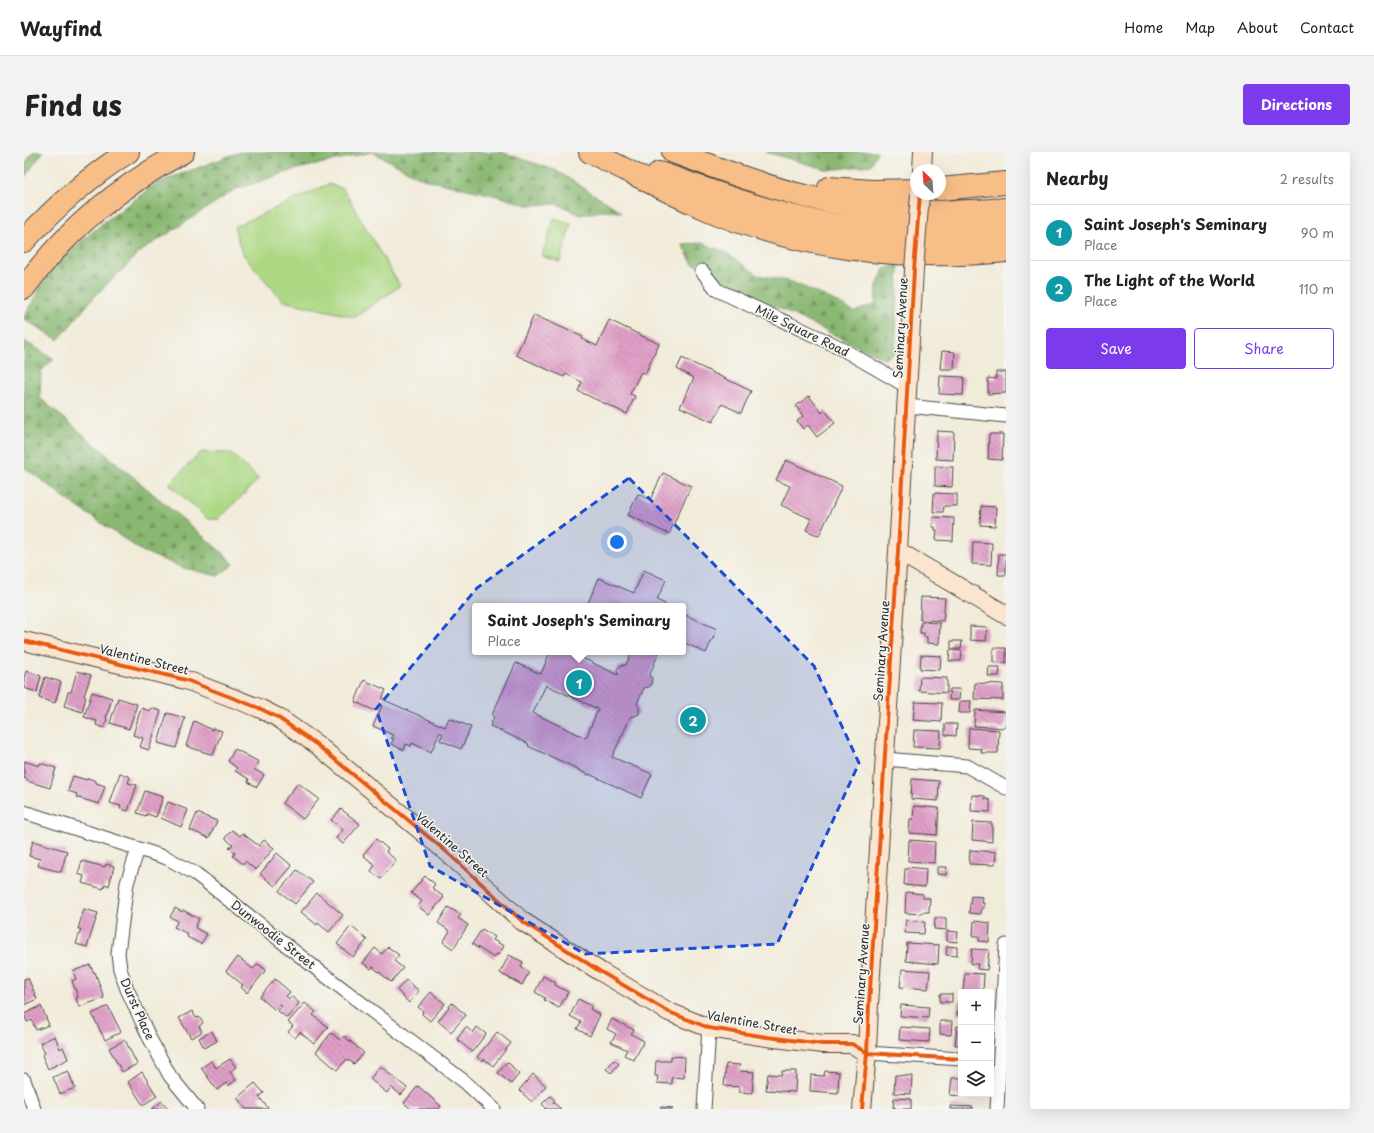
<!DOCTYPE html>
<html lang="en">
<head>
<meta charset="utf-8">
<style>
  :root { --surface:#fff; --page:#f2f2f2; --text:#222; --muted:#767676; --line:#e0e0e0; --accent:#7c3aed }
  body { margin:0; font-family:"Playpen Sans",sans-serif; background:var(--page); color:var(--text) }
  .controls { position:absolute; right:12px; bottom:12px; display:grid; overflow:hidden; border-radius:4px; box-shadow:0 4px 16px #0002 }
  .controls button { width:36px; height:36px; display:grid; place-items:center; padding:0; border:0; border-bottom:1px solid var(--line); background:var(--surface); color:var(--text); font:20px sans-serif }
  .compass { position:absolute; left:886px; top:12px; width:36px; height:36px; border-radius:50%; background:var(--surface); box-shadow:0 4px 16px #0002; rotate:335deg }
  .you { position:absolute; left:593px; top:390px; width:14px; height:14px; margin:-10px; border:3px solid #fff; border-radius:50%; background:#1a73e8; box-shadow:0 0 0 6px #1a73e833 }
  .badge { display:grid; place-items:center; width:26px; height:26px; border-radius:50%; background:var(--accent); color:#fff; font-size:13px; font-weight:700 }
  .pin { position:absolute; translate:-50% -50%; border:2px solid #fff; box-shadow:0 1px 4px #0006 }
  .popup { position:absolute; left:448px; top:451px; width:214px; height:52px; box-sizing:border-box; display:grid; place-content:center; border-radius:4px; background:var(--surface); filter:drop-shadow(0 1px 3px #0005); font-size:13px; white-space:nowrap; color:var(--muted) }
  .popup b { font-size:15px; color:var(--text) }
  .popup::after { content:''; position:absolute; left:50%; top:100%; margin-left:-8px; border:8px solid transparent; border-top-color:var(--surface) }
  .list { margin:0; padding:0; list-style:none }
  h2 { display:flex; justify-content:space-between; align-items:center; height:52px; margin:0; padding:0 16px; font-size:17px }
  h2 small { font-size:13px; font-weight:400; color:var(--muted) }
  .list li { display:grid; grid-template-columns:26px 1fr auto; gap:12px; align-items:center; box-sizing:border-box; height:56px; padding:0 16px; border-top:1px solid var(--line) }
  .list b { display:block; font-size:15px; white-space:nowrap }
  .list p { margin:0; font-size:13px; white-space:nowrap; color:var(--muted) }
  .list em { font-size:13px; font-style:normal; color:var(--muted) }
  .actions { display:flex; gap:8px; padding:12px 16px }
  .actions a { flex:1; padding:9px 0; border:1px solid var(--accent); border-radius:4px; text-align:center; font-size:14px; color:var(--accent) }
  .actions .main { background:var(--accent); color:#fff }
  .icon { flex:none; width:22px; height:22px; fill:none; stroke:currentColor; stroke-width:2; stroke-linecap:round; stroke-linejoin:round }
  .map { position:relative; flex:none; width:982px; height:957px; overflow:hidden; border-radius:4px }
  header { display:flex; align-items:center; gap:24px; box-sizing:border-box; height:56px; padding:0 20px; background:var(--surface); border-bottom:1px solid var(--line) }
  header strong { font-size:19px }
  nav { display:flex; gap:22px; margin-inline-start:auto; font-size:14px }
  .intro { display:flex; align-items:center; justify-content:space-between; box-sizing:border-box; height:96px; padding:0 24px }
  h1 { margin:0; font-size:28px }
  .button { padding:10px 18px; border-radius:4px; background:var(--accent); color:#fff; font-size:14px; font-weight:700 }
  main { display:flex; gap:24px; padding:0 24px }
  aside { flex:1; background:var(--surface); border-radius:4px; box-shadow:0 4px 16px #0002 }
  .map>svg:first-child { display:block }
  .forest { fill:url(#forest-firs); stroke:#5a724e }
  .pitch { fill:#add884; stroke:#6c8258 }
  .building { fill:url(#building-back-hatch); fill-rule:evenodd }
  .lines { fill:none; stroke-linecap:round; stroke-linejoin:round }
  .street-casing { stroke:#494845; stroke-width:15 }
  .secondary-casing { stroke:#494845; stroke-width:20 }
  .highway-casing { stroke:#494845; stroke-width:24 }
  .street { stroke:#fff; stroke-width:13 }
  .secondary { stroke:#fce5cf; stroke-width:18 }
  .highway { stroke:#f7be87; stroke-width:22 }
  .secondary-bridge-casing { stroke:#494845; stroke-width:20; stroke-linecap:butt }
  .secondary-bridge { stroke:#fce5cf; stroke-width:18 }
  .cycleway-casing { stroke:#f6f6f2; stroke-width:6 }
  .cycleway { stroke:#e8590c; stroke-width:4 }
  .marked { fill:#1d4ed8; fill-opacity:0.2; stroke:#1d4ed8; stroke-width:3; stroke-dasharray:8 5; stroke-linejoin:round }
  .labels { text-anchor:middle; stroke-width:3; stroke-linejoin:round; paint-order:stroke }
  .street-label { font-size:12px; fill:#2b2b2b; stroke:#f6f6f2 }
</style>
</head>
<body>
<header>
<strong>Wayfind</strong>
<nav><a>Home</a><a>Map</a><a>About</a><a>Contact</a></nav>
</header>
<div class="intro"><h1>Find us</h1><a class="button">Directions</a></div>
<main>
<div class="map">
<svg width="982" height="957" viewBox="0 0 982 957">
  <defs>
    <pattern id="forest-firs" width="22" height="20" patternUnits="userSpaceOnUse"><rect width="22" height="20" fill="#8ab872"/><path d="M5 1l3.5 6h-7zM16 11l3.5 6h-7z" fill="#71965e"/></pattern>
    <pattern id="building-back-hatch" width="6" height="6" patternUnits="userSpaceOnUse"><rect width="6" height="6" fill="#e09fc7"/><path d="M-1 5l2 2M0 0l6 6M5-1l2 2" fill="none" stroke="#b682a2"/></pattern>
  </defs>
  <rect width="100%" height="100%" fill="#f6f6f2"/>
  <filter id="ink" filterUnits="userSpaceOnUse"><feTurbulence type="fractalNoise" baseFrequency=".025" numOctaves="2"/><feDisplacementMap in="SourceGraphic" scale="8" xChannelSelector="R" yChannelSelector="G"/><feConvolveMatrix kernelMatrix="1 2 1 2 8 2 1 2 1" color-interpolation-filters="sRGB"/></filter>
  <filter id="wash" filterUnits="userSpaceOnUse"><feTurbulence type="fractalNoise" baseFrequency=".012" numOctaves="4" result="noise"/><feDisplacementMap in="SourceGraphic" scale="16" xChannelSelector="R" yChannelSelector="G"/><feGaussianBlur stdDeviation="0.9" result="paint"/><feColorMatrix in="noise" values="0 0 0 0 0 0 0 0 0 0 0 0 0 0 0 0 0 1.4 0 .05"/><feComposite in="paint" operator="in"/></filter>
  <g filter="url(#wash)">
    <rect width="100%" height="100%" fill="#f1ebd9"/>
    <!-- forest -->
    <path class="forest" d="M9 0H19L0 26V14Z
      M216 0H477L531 18 598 60 578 59 556 63 534 52 503 53 474 44 399 27 348 0 273 17 210 38 116 100 70 145 34 188 0 167V165L28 114 79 71 133 31Z
      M742 0H853L847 13 804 18Z
      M678 91 701 100 734 123 768 130 807 147 830 160 851 152 853 134 860 117 875 112 871 201 860 207 753 155 707 141 687 120 668 111 658 92Z
      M0 189 30 207 17 219 16 246 201 403 210 412 194 424 159 416 118 399 48 351 0 315Z"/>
    <!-- pitch -->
    <path class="pitch" d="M305 32 319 37 376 134 331 165 259 149 218 101 210 75Z
      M530 66 547 71 536 110 518 104Z
      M177 300 206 301 235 327 195 367H184L145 332Z"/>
    <g id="blocks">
      <!-- building -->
      <path class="building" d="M510 163 559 185 558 187 573 194 585 168 635 192 621 222 617 220 606 242 611 244 603 262 554 239 558 230 542 222 540 225 492 203Z
        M918 199 931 200 930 217H916Z
        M658 206 727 239 717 261 698 252 689 270 656 255 670 226 653 217Z
        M972 220H982V241L964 242V226L972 227Z
        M916 224 940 225 939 243 915 242Z
        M785 244 798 261 801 258 811 271 793 285 784 273 779 277 773 269 779 264 772 254Z
        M913 279 930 280 929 308 912 307Z
        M965 282H979L978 308 964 307Z
        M762 308 818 334 795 384 782 378 787 367 757 353 766 334 752 328Z
        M911 314 929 315 928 335 911 334Z
        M639 321 667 334 645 382 604 363 614 342 626 348Z
        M910 341 933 342V354H920L919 360H909Z
        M957 354 972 355 971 374 956 373Z
        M909 365 930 366 929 389 912 388 913 378H911V375H908Z
        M949 390 968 391 967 413 948 412Z
        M975 402H982V423H974Z
        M620 418 642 428 633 448 641 452V454H565L563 453 575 426 610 441Z
        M897 445 921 446 919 469 896 468Z
        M659 462 693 477 682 501 659 490Z
        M897 470 916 471 915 492 903 491V485H900V481H896Z
        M946 474 963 475 962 489 946 488Z
        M927 489H938L937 497H927Z
        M969 496H982V511L969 510Z
        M926 498 938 499 937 509H925Z
        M526 500H546L594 523 593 517 596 514 602 513 608 500H635L625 524 628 526 627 533 625 535 620 536 613 552 615 555V562L611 564H607L588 605 628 622 617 646 565 622V623L554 618V617L504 594 505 592 466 574 470 565 468 563 492 511 517 522ZM522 533 574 557 562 586 509 561Z
        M897 503 917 504 916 518 896 517Z
        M965 515H976L975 524H964Z
        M2 519 17 524 13 540 0 536V526Z
        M53 519 67 523 60 544 62 545 58 560 40 554 44 540H47Z
        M21 525 37 530 31 551 15 546Z
        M896 525 923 526V541L895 539Z
        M340 528 362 538 358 547 421 575 425 566 447 575 437 597 416 588 419 581 416 580 407 600 388 591 387 594 382 592 380 598 367 592 370 587 367 586 369 583 349 574 358 554 355 553 352 559 331 550Z
        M951 531 979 532V548L950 547Z
        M926 537H936L935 548H925Z
        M68 540 88 546 82 566 83 567 80 576 72 573 73 569 60 565Z
        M94 546 113 552 105 577 86 571Z
        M936 549H947L946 561H935Z
        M891 550 918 551 917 570 889 568Z
        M117 556 126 559 127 556 137 559 125 598 116 595 119 586 109 583Z
        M951 558 982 560 981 576 950 574Z
        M143 561 161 566 152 596 134 591Z
        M170 569 188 578V576L198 579 189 603 162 594Z
        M921 572H933L932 584 921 583Z
        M945 576 975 578 974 601H957L958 597 944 596Z
        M890 578 917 579 916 596 889 595Z
        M211 597 235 610 230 617 240 623 233 635 224 630 225 627 211 619 213 616 204 609Z
        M0 609 15 614 16 611 32 616 26 636 3 629V627L0 626Z
        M96 621 106 625 104 631 113 633 104 659 96 657 97 654 86 651Z
        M49 624 63 628 64 626 72 629V631L81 634 75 652 52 645 53 642 44 639Z
        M888 627 915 629 914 649 887 647Z
        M274 631 295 647 279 667 258 651Z
        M121 639 139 645 132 665 123 662 122 664 113 661Z
        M948 643 961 644V647L966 648V660L947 659Z
        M144 650 164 658 157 675 137 666Z
        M890 654 915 656 913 683 885 681 886 667H889Z
        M317 657 336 672 319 692 312 686 319 678 307 668Z
        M173 661 193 669 185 686 166 678Z
        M949 670 968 671V690L948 688Z
        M208 678 216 684 218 681 235 694 240 688 250 696 232 718 221 709 219 712 209 704 211 701 205 696 209 693 201 686Z
        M352 687 364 697 362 700 372 708 357 727 347 719 351 713 339 703Z
        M885 688 911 690 910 711 884 709Z
        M9 689 43 699 37 720 14 714 16 707 5 704Z
        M946 698 972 700 971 713 945 712Z
        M253 701 268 714 251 734 236 722Z
        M58 709 81 715 82 712 90 714 85 734 81 732 79 737 58 731 60 724 54 722Z
        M884 715 902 717 901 735 880 733 881 717H884Z
        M913 715H923L922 723 913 722Z
        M273 718 289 730 271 752 255 739Z
        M401 724 411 732 408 736 420 745 405 763 394 754 398 749 387 741Z
        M882 740 899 742V746H906L905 760H898V762L881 761Z
        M293 741 319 763 305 780 294 771 293 773 277 760Z
        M947 744 959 745 958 751H960V756H958L957 762 945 761Z
        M424 755 437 763 434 766 444 773 429 797 419 790 426 779 414 771Z
        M151 756 158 760 159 758 175 767 171 776 183 782 177 792 163 785 164 782 150 775 154 769 146 765Z
        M60 757 74 761 63 795 52 792 57 777H54Z
        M911 766H922V778L910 777Z
        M882 768 901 770 900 782 881 781Z
        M950 769 966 771 965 790 955 789V784H949Z
        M327 774 343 788 329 805 313 792Z
        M458 777 471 785 469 788 480 794 474 803 472 802 470 806 448 792Z
        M923 779 934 780 933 790 923 789Z
        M883 791 915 793 914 812 882 809Z
        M923 794 933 795V804L922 803Z
        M364 795 375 803 370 809 379 816 367 830 349 815 347 817 339 811 351 796 358 802Z
        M948 797 965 798 963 818 953 817 954 812H947Z
        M485 803 499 810 497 815 505 820 498 833 476 821Z
        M214 805 229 817 234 812 242 818 223 841 217 835 219 833 202 819Z
        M66 813 70 821 71 820 80 846 55 855 52 846 54 845 48 829 52 827 49 819Z
        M878 817 906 819 904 837 876 835Z
        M941 821 960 822 959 840 939 839Z
        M519 824 532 831 531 833 544 840 535 856 520 848 521 846 511 840Z
        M4 826 13 847 0 853V827Z
        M251 827 266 840 262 844 265 847 267 844 275 851 263 866 254 859 258 854 255 852 251 858 236 845Z
        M382 828 395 839 385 851 373 838Z
        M407 840 421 852 406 869 398 862 399 859 394 855Z
        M916 842H928V850H916Z
        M554 847 568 854 566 857 576 863 566 884 553 877 557 870 546 864Z
        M934 849 937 850V863H933Z
        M281 851 292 860 289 863 304 875 290 892 276 880 271 886 264 880 269 874 264 870Z
        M428 851 442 863 427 880 414 869Z
        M877 853 905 855 904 866 876 864Z
        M17 854 25 873 12 878 8 868 3 870 0 862Z
        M84 854 97 880 81 888 68 862Z
        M168 859 172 866 175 865 179 871 175 874 178 880 167 886 155 866Z
        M588 867 610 878 607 882 620 889 610 908 600 903 603 898 587 890 592 882 583 877Z
        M916 869H928L927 883 916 882Z
        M933 874 937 875V893H931Z
        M442 875 449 881 453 875 462 882 448 900 433 887Z
        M876 875 906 877 905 890 875 888Z
        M188 879 193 889 180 896 175 886Z
        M473 880 487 891 469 914 460 907 459 909 453 905Z
        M307 881 316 888 320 884 340 901 330 912 323 907 313 918 292 900Z
        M31 884 36 897 39 895 44 907 24 917 18 903 21 901 16 891Z
        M101 888 113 912 98 920 85 896Z
        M647 904 661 905 660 926 648 925V932L633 931 634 924H631L632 909H647Z
        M206 907 212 915 206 920 212 928 204 934 202 931 193 938 177 916 187 909 192 916Z
        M590 908 595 912 587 921 582 917Z
        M483 910 489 915 488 916 495 922 487 932 474 921Z
        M702 912 716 913 715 919 730 920 728 941 715 940 716 935 700 934Z
        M356 914 383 936 377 943 367 935 363 941 346 927Z
        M44 919 51 936 36 942 29 925Z
        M758 919H772L771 940 742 938 744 922 758 923Z
        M801 919 815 920 814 941 786 939 787 923 800 924Z
        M118 920 133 944 119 953 104 930Z
        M509 922 522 934 508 950 495 938Z
        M871 923 888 924 887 942 870 941Z
        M928 926H937V942H948V945L926 943Z
        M231 931 240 941 235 945 245 957H222L213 946Z
        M394 934 417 954 415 957H387L380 951Z
        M526 944 531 948 529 950 537 957H520L522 956 518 952Z
        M870 946 887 947V957H871V955L869 956Z
        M138 949 144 957H128Z
        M926 954 949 955V957H926Z
        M637 955 649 956V957H636Z"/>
    </g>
  </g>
  <g filter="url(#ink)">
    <use href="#blocks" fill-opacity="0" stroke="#494845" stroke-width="1"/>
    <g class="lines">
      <defs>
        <path id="street" d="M678 119 693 138 813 194 884 235
          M883 254 982 264
          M861 607 943 614 982 636
          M0 660 143 706 172 722 294 818 441 930 470 957
          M114 697 103 731 94 801 96 817 103 837 125 885 146 924 173 957
          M843 901 937 907
          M0 928 10 957
          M680 957 685 876
          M973 957 982 793"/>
        <path id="secondary" d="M898 18 899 0
          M874 399 982 463
          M0 489 162 528 235 556 253 565 292 592 424 701 498 769 577 820 645 860 685 876 743 885 799 892H828L843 901
          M838 957 843 901 845 853 874 399 890 118"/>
        <path id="highway" d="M566 0C604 18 640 39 678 55 773 97 879 109 982 99
          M649 0C691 15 733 32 776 43 847 60 910 63 982 57
          M635 21C680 36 725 54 771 65 840 81 911 85 982 78
          M805 36 848 39 892 38
          M916 37 982 31
          M0 89C31 55 65 25 104 0
          M0 136C44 76 94 36 159 0"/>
      </defs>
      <!-- street casing -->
      <use href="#street" class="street-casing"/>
      <!-- secondary casing -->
      <use href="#secondary" class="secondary-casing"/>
      <!-- highway casing -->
      <use href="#highway" class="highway-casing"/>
      <!-- street -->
      <use href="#street" class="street"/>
      <!-- secondary -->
      <use href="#secondary" class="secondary"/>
      <!-- highway -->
      <use href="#highway" class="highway"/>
      <defs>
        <path id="secondary-bridge" d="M890 118 896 42"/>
      </defs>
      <!-- secondary-bridge casing -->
      <use href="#secondary-bridge" class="secondary-bridge-casing"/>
      <!-- secondary-bridge -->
      <use href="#secondary-bridge" class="secondary-bridge"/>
      <defs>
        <path id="cycleway" d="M0 489 162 528 235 556 253 565 292 592 424 701 498 769 577 820 645 860 685 876 743 885 799 892H828L843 901 937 907
          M838 957 843 901 845 853 874 399 890 118 896 42"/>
      </defs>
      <!-- cycleway casing -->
      <use href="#cycleway" class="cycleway-casing"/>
      <!-- cycleway -->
      <use href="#cycleway" class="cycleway"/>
    </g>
  </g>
  <!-- marked area -->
  <path class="marked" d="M605 326 790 514 835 611 753 792 561 802 406 714 352 557 453 436Z"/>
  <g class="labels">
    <!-- street labels -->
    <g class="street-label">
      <text transform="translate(877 176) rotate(-87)" y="4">Seminary Avenue</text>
      <text transform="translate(778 179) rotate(26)" y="4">Mile Square Road</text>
      <text transform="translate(858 499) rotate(-86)" y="4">Seminary Avenue</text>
      <text transform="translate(120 508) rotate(14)" y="4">Valentine Street</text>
      <text transform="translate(428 693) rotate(41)" y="4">Valentine Street</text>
      <text transform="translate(249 783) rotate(38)" y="4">Dunwoodie Street</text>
      <text transform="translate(838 822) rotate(-86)" y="4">Seminary Avenue</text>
      <text transform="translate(113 857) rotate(66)" y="4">Durst Place</text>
      <text transform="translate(728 871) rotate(10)" y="4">Valentine Street</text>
    </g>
  </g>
</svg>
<div class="controls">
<button>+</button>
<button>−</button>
<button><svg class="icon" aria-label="layers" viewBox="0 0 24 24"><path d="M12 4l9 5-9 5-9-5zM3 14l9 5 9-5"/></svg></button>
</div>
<svg class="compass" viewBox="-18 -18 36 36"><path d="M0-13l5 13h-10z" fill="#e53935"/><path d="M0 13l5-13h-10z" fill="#767676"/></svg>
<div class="you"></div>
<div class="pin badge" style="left:555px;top:531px;background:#0f9aa8">1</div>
<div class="popup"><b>Saint Joseph's Seminary</b>Place</div>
<div class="pin badge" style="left:669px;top:568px;background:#0f9aa8">2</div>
</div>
<aside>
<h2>Nearby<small>2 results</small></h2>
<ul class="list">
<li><span class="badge" style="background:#0f9aa8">1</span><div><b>Saint Joseph's Seminary</b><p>Place</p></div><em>90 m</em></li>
<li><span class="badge" style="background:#0f9aa8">2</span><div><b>The Light of the World</b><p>Place</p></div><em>110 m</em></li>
</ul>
<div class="actions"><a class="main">Save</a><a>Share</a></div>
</aside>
</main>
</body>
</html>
